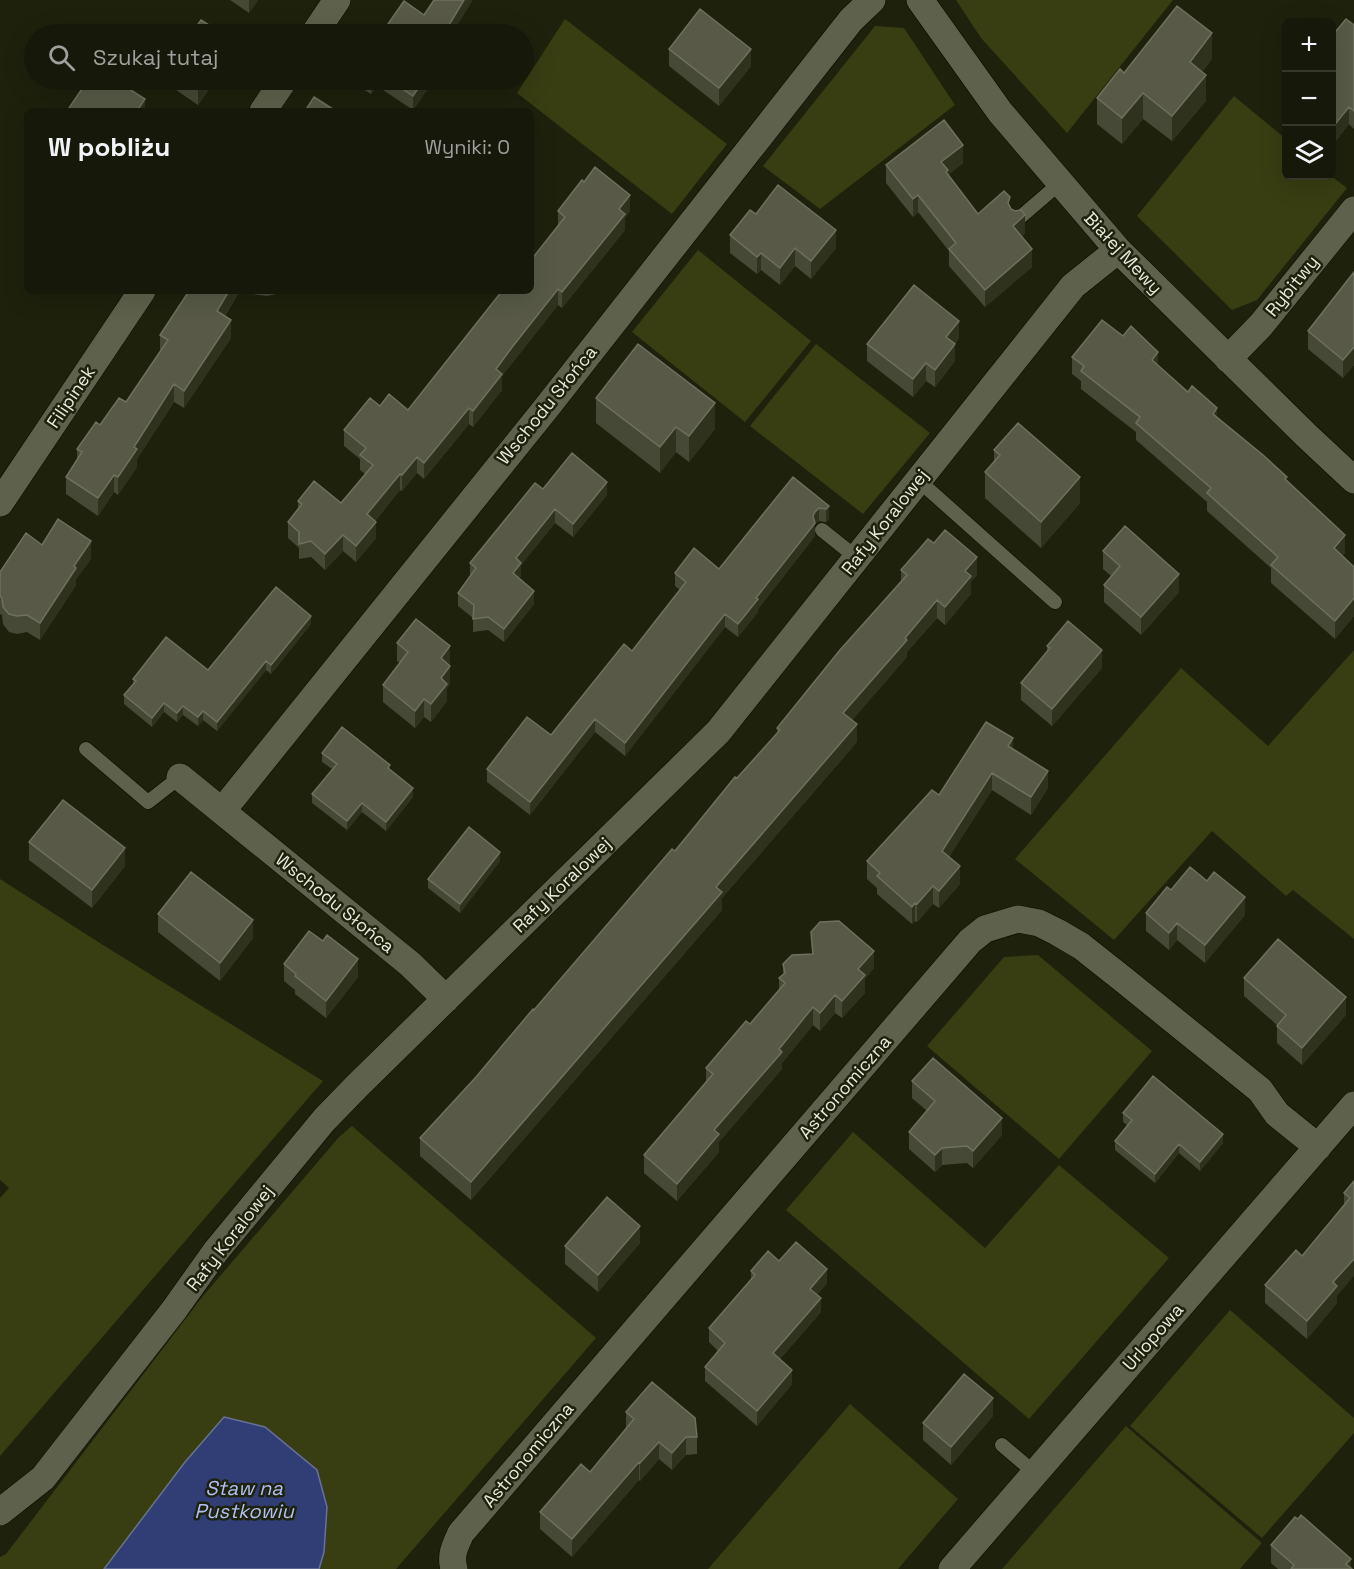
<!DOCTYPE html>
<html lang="pl">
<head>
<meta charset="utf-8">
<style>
  :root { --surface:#161909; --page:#1f2212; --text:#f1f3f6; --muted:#9ea09c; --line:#35382a }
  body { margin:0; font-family:"Space Grotesk",sans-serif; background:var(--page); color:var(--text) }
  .controls { position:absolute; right:18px; top:18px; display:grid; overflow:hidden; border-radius:9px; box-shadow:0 6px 24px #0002 }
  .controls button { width:54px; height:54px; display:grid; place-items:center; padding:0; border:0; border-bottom:2px solid var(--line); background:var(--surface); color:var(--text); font:30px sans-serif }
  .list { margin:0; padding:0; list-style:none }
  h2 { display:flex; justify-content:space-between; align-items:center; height:78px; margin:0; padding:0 24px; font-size:26px }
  h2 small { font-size:20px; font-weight:400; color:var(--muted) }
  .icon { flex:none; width:33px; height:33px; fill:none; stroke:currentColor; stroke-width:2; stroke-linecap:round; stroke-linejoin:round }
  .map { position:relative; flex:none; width:1354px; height:1569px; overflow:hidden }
  .search { position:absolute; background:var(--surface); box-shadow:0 6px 24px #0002; left:24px; top:24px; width:510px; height:66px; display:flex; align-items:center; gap:15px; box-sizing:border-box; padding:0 21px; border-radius:33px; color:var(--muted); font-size:22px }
  .panel { position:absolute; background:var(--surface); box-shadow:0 6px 24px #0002; left:24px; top:108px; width:510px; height:186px; border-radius:9px }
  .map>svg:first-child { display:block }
  .green { fill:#383d12 }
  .water { fill:#313e75; stroke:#687294; stroke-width:1.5 }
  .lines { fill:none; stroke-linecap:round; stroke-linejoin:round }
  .service-casing { stroke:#080a00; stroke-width:15 }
  .minor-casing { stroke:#080a00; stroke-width:28 }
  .service { stroke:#5e614b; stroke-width:14 }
  .minor { stroke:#5e614b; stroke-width:27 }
  .wall { fill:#464935 }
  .shaded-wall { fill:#2f321d }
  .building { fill:#585a47; stroke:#6e715e; stroke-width:1.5 }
  .labels { text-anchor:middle; stroke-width:5; stroke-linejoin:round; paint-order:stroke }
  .street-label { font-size:18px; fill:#e8eadd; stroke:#1e210c }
  .water-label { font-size:20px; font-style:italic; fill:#b0c0f3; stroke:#1e210c }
</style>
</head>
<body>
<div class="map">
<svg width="1354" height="1569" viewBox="0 0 1354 1569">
  <rect width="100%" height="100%" fill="#1e210c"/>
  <!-- green -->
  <path class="green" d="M956 0H1173L1067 133 981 38Z
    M565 19 727 144 672 214 517 93Z
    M875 26 904 28 955 105 820 209 763 166Z
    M1234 96 1286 139V176H1331L1347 188 1257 300 1232 310 1137 216Z
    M698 250 811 341 745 422 632 332Z
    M816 344 930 433 863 514 750 426Z
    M1354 650V939L1293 890 1286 896 1212 831 1114 940 1015 859 1181 668 1268 746Z
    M0 879 103 945 323 1081 0 1456V1198L9 1188 0 1180Z
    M1038 955 1152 1051 1059 1159 927 1046 1004 957Z
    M352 1126 596 1338 396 1569H0V1557L6 1554 203 1296 339 1137Z
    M853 1132 985 1248 1059 1165 1169 1258 1029 1419 786 1210Z
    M1230 1310 1354 1418V1433L1262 1538 1130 1426Z
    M850 1404 958 1499 898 1569H708Z
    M1126 1426 1262 1543 1240 1569H1002Z"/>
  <!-- water -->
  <path class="water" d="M224 1417 265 1427 317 1470 327 1507 324 1552 319 1569H104L185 1462Z"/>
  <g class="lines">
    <defs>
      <path id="service" d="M1017 220 1060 183
        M918 480 1055 602
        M822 530 857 558
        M86 749 148 802 180 777
        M1002 1445 1035 1473"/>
      <path id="minor" d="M920 0 1000 112 1118 250 1308 437 1354 480
        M314 34 337 0
        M263 111 284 80
        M1228 359 1261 325 1354 210
        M0 503 142 291
        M180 777 410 964 446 999
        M222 811 547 407 851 20 872 0
        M0 1512 43 1478 174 1310 216 1251 324 1120 357 1086 718 732 1073 286 1118 250
        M454 1569C450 1555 455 1546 461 1533L970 941 985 929 1018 919 1039 923 1057 932 1081 946 1124 980 1260 1090 1277 1114 1318 1147
        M952 1569 1354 1105"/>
    </defs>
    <!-- service casing -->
    <use href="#service" class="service-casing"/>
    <!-- minor casing -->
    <use href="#minor" class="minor-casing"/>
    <!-- service -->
    <use href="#service" class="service"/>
    <!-- minor -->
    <use href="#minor" class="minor"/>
  </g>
  <!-- wall -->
  <path class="wall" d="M230 0H258L249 13Z
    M1354 25V129L1349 124 1332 146V36Z
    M669 49 751 66 719 106 669 66Z
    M1212 59 1202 72 1206 101 1172 141 1143 119 1122 144 1097 124V98L1124 73Z
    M169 80H215L198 105 169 85Z
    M349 80H434L413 110 377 86 371 94Z
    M963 163 948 175 978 214 1010 207 1025 233 1022 236 1032 267 985 307 949 266V251L918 212 913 217 886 183V165Z
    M558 211H630L625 218V230L562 308 558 305 502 376V390L473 427 469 424 424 479 417 473 402 491 400 490 375 521 376 538 356 562 343 551 325 570 311 557 299 559V548L288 538V522L298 509V501L341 503 365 474 360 470V459L344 446V430L380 406 408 410 531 291 558 226Z
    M756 214 836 248 811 279 795 266 780 285 761 270 757 274 730 253V235Z
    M1354 272V365L1343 378 1308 349V331Z
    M189 291H283L280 293 267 296 239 292 225 316 231 338 184 408 174 402 137 459V467L118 495 114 492 98 516 66 494V477L77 460V449L100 425 126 402 160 352V335Z
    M1123 336 1217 417 1287 481 1345 553 1342 556 1354 567V616L1335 639 1271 583V568L1207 511V502L1136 440V432L1081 389V381L1072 374V357Z
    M959 338 955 344V361L935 387 926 381 913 397 867 361V344Z
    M596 398 715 429 689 462 676 452 660 473 596 423Z
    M994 450 1080 503 1041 548 985 498V472L994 462Z
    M793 477 829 506V519L826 522 819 521 815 524V536L758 609V612L738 637 725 627 625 756 595 732 530 815 487 782V769L551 735 632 651 680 590 675 586V573L719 569Z
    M543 489 607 495 573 537 555 523 521 565V576L519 578 534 604 504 642 488 630 473 632V618L458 606V593L470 576V563Z
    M934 543 977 575 971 581V594L945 625 937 618 907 652V657L852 720 857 742 722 898V910L471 1200 420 1156V1138L476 1077 777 733V728L901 581V570Z
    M42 545 91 559 76 579V585L40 640 27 632 17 634 9 632 3 624 2 615 0 614V572Z
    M1103 551 1179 592 1141 635 1104 602V585L1111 576 1103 569Z
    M311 624 271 674 266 670 217 731 203 720 198 726 183 715 177 722 164 712 152 727 124 704V695L133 684V679L208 670Z
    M397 643 450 664 449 665 450 684 447 688V701L431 722 424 717 415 728 383 702V685L400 663 397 661Z
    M1047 646 1102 668 1052 726 1021 700V683L1047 652Z
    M1013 748 1048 788 1031 815 992 790 949 857 960 884 939 908 933 904 917 922 915 921 912 924 877 894V888L867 879V861L939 795Z
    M322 753 390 770 413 797 386 831 362 812 347 830 312 803V794L332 769 322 762Z
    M29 842 125 866 92 908 29 860Z
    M500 861 460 913 428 888V879Z
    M1207 881 1245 915 1205 963 1177 940 1169 950 1146 931V913L1171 890Z
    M158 914 253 938 220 981 158 932Z
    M811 932 874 968 865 979V993L842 1018 835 1013 820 1031 813 1025 782 1063V1069L719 1142V1152L677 1201 644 1173V1155L706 1083V1068L750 1024 779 990V978L783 974V964L812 954Z
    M284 964 358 977 326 1018 295 994V990L284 981Z
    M1244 978 1346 1015 1302 1065 1277 1043V1025L1244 996Z
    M912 1081 1002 1135 973 1168 967 1163 942 1165 935 1172 909 1149V1132L927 1111 912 1098Z
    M1123 1113 1223 1143 1200 1171 1179 1153 1155 1183 1115 1150V1141L1127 1125 1123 1122Z
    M1354 1181 1337 1296V1303L1307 1339 1265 1303V1285L1302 1256 1344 1206V1193Z
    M640 1243 598 1292 565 1264V1246Z
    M779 1261 827 1283 817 1295 821 1312 780 1359 792 1384 757 1426 705 1381V1367L718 1351 709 1342V1328L751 1279V1271Z
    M626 1412 697 1437V1454L686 1455 672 1470 659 1459 640 1481 639 1480 572 1557 540 1529V1512L590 1472 626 1429Z
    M993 1416 951 1465 923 1440V1423Z
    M1271 1545 1351 1568 1352 1569H1278L1271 1563Z"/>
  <!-- shaded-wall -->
  <path class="shaded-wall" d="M249 0H258L249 13Z
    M464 0H473L452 34 446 30Z
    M1212 33V59L1190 88V62Z
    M751 49V66L719 106V88Z
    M1206 75V101L1172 141V116Z
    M203 80H215L198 105V87Z
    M371 80H377V86L371 94Z
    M424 80H434L413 110V96Z
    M1143 93V119L1122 144V118Z
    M145 99V111H137Z
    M1349 107V124L1332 146V128Z
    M963 145V163L948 175 941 162Z
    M630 195V211L625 218V230L562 308V292L619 209Z
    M918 195V212L913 217V199Z
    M1025 215V233L1013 244V226Z
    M836 230V248L811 279V261Z
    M795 248V266L780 285V268Z
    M1032 249V267L985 307V290Z
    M761 253V270L757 274V257Z
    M558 289V305L502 376V390L473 427V411L496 369Z
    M229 291H239V292L217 328V311Z
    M231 320V338L184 408V391Z
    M959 321V338L946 355V337Z
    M955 344V361L935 387V370Z
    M1354 347V365L1343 378V360Z
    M1158 352V370L1152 360Z
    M926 363V381L913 397V379Z
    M174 384V402L137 459V467L118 495V477L134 447Z
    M715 403V429L689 462V436Z
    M469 408V424L424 479V463Z
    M1217 408V425L1213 414Z
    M676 427V452L660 473V447Z
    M417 457V473L402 491V475Z
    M400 474V490L367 530V514Z
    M114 475V492L98 516V498Z
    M1080 477V503L1041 548V522Z
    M607 482V495L573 537V524Z
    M829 506V519L826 522V509Z
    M819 508V521L815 524V536L758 609V612L738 637V624L813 516 815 512Z
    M555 509V523L521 565V576L513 587V573L516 558Z
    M376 522V538L356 562V546Z
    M343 535V551L325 570V554Z
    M1345 535V553L1334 566V548Z
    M91 541V559L76 579V585L40 640V623L74 566Z
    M977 557V575L971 581V594L945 625V607L965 571Z
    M1179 574V592L1141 635V617Z
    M534 591V604L504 642V629Z
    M1354 598V616L1335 639V621Z
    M937 600V618L907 652V657L843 731V713Z
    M725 614V627L625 756V743Z
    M311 616V624L271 674V665Z
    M450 646V664L441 676V658Z
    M1102 650V668L1052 726V709Z
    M266 661V670L217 731V722Z
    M450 666V684L447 688V701L431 722V704L441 678Z
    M424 699V717L415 728V711Z
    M164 703V712L152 727V718Z
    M183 706V715L177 722V713Z
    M203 711V720L198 726V717Z
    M595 719V732L530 815V802Z
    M857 724V742L722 898V910L471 1200V1182L716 887Z
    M1013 738V756L1008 746Z
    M1048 771V788L1031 815V797Z
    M992 773V790L942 868V851Z
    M413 788V797L386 831V822Z
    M362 803V812L347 830V821Z
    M125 848V866L92 908V890Z
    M500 852V861L460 913V904Z
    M960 866V884L939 908V891Z
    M933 886V904L917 922V904Z
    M1245 897V915L1205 963V945Z
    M915 903V921L912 924V907Z
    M253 920V938L220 981V963Z
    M1177 923V940L1169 950V933Z
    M874 951V968L865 979V993L842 1018V1001L858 969Z
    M358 959V977L326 1018V1001Z
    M835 995V1013L820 1031V1013Z
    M1346 997V1015L1302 1065V1048Z
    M813 1007V1025L782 1063V1069L719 1142V1152L677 1201V1184L714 1130Z
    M1002 1118V1135L973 1168V1151Z
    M1223 1134V1143L1200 1171V1162Z
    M1179 1144V1153L1155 1183V1174Z
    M942 1148V1165L935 1172V1155Z
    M640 1226V1243L598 1292V1275Z
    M1354 1259V1276L1337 1296V1303L1307 1339V1321L1333 1282Z
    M827 1269V1283L810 1303V1289Z
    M821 1298V1312L773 1367V1353Z
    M792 1370V1384L757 1426V1411Z
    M993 1398V1416L951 1465V1447Z
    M686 1437V1455L672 1470V1453Z
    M659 1442V1459L640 1481V1463Z
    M639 1462V1480L572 1557V1539Z
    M1351 1559V1569L1346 1564Z"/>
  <!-- building -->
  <path class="building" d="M434 0H464L446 30 453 34H381L404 1 424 15Z
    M1177 6 1212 33 1190 62 1206 75 1172 116 1143 93 1122 118 1097 98 1120 69 1124 73Z
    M700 9 751 49 719 88 669 49Z
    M1346 19 1354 25V111L1349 107 1332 128V36Z
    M201 20 223 34H191Z
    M88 80H115L145 99 137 111H74L69 108Z
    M187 80H203L198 87Z
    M389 80H424L413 96Z
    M314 97 336 111H305Z
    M944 120 963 145 941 162 948 170 946 172 978 214 1004 191 1010 197 1008 203 1011 209 1015 211 1021 210 1025 215 1013 226 1032 249 985 290 949 249 956 243 918 195 913 199 886 165Z
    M595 167 630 195 619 209 625 214 562 292 558 289 513 346 496 369 502 374 473 411 469 408 424 463 417 457 402 475 400 474 367 514 376 522 356 546 343 535 325 554 311 541 299 544V532L288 522 302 504 298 501 314 481 341 503 373 465 360 455 366 448 344 430 370 398 380 406 389 394 408 410 502 291H531V260L565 217 558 211 582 180 584 182Z
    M778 185 836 230 811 261 795 248 780 268 761 253 757 257 730 235 750 210 756 214Z
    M1354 272V347L1343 360 1308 331Z
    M914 285 959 321 946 337 955 344 935 370 926 363 913 379 867 344Z
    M189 291H229L217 311 231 320 184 391 174 384 134 447 137 449 118 477 114 475 98 498 66 477 82 452 77 449 96 422 100 425 119 398 126 402 168 340 160 335Z
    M1102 320 1123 336 1131 326 1158 352 1152 360 1188 392 1192 386 1217 408 1213 414 1263 455 1287 477 1285 479 1345 535 1334 548 1354 567V598L1335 621 1271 565 1278 557 1207 493 1211 488 1136 423 1140 417 1081 371 1084 366 1072 357Z
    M638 344 715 403 689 436 676 427 660 447 596 398Z
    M1018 423 1080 477 1041 522 985 472 1000 455 994 450Z
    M572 453 607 482 573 524 555 509 516 558 521 563 513 573 534 591 504 629 488 617 473 619 474 605 458 593 476 568 470 563 535 483 543 489Z
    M793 477 829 506 826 509 819 508 815 512 813 516 815 523 756 598 758 599 738 624 725 614 625 743 595 719 530 802 487 769 527 717 551 735 624 644 632 651 686 582 675 573 694 548 719 569Z
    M58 519 91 541 74 566 76 568 40 623 27 615 17 616 9 614 3 607 2 598 0 596V572L26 533 42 545Z
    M1125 526 1179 574 1141 617 1104 585 1120 566 1103 551Z
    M945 530 977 557 965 571 971 576 945 607 937 600 905 638 907 640 843 713 857 724 716 887 722 892 471 1182 420 1138 476 1077 533 1009 534 1010 672 849 675 851 735 777 737 778 780 730 777 728 840 650 907 575 901 570 928 539 934 543Z
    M276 587 311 616 271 665 266 661 217 722 203 711 198 717 183 706 177 713 164 703 152 718 124 695 136 681 133 679 166 637 208 670Z
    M416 619 450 646 441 658 450 666 441 678 447 684 431 704 424 699 415 711 383 685 408 652 397 643Z
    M1068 621 1102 650 1052 709 1021 683 1050 648 1047 646Z
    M986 722 1013 738 1008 746 1048 771 1031 797 992 773 942 851 960 866 939 891 933 886 917 904 915 903 912 907 877 876 880 873 867 861 932 790 939 795Z
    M342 727 390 765 388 768 413 788 386 822 362 803 347 821 312 794 337 764 322 753Z
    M63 800 125 848 92 890 29 842Z
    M469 827 500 852 460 904 428 879Z
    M1190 867 1207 881 1214 872 1245 897 1205 945 1177 923 1169 933 1146 913 1167 887 1171 890Z
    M191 872 253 920 220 963 158 914Z
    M839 921 874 951 858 969 865 975 842 1001 835 995 820 1013 813 1007 779 1049 782 1052 714 1130 719 1134 677 1184 644 1155 713 1074 706 1068 746 1021 750 1024 785 983 779 978 785 973 783 964 792 955 813 954 811 932 820 922Z
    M309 931 323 941 327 935 358 959 326 1001 295 976 296 974 284 964Z
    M1278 939 1346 997 1302 1048 1277 1026 1286 1015 1244 978Z
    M933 1058 1002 1118 973 1151 967 1146 942 1148 935 1155 909 1132 935 1101 912 1081Z
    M1153 1076 1223 1134 1200 1162 1179 1144 1155 1174 1115 1141 1132 1120 1123 1113Z
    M1354 1181V1259L1333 1282 1337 1286 1307 1321 1265 1285 1296 1250 1302 1256 1350 1198 1344 1193Z
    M607 1197 640 1226 598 1275 565 1246Z
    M796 1242 827 1269 810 1289 821 1298 773 1353 792 1370 757 1411 705 1367 725 1343 709 1328 755 1275 751 1271 768 1251 779 1261Z
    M964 1374 993 1398 951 1447 923 1423Z
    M652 1382 695 1418 697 1437H686L672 1453 659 1442 640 1463 639 1462 572 1539 540 1512 581 1464 590 1472 634 1419 626 1412Z
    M1301 1515 1351 1559 1346 1564 1352 1569H1291L1294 1565 1271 1545 1295 1517 1298 1519Z"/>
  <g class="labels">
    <!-- street labels -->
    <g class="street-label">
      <text transform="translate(1123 253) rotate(47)" y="6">Białej Mewy</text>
      <text transform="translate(1292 286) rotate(-51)" y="6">Rybitwy</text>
      <text transform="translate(71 397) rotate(-56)" y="6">Filipinek</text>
      <text transform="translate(547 405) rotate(-51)" y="6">Wschodu Słońca</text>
      <text transform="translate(885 522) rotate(-52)" y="6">Rafy Koralowej</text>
      <text transform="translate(562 885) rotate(-44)" y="6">Rafy Koralowej</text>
      <text transform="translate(335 903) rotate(39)" y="6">Wschodu Słońca</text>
      <text transform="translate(845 1087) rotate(-49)" y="6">Astronomiczna</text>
      <text transform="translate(230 1238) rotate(-52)" y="6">Rafy Koralowej</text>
      <text transform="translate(1153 1337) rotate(-49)" y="6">Urlopowa</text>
      <text transform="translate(528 1455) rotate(-50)" y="6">Astronomiczna</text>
    </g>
    <!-- water labels -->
    <g class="water-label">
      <text x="244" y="1495">Staw na<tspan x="244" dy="23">Pustkowiu</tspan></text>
    </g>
  </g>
</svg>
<div class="controls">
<button>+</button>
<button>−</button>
<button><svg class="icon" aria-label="layers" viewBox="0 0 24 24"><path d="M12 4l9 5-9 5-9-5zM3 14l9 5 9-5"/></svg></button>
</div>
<div class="search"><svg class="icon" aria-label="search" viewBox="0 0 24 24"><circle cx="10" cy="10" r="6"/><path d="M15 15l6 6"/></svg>Szukaj tutaj</div>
<section class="panel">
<h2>W pobliżu<small>Wyniki: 0</small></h2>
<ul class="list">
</ul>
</section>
</div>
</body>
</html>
